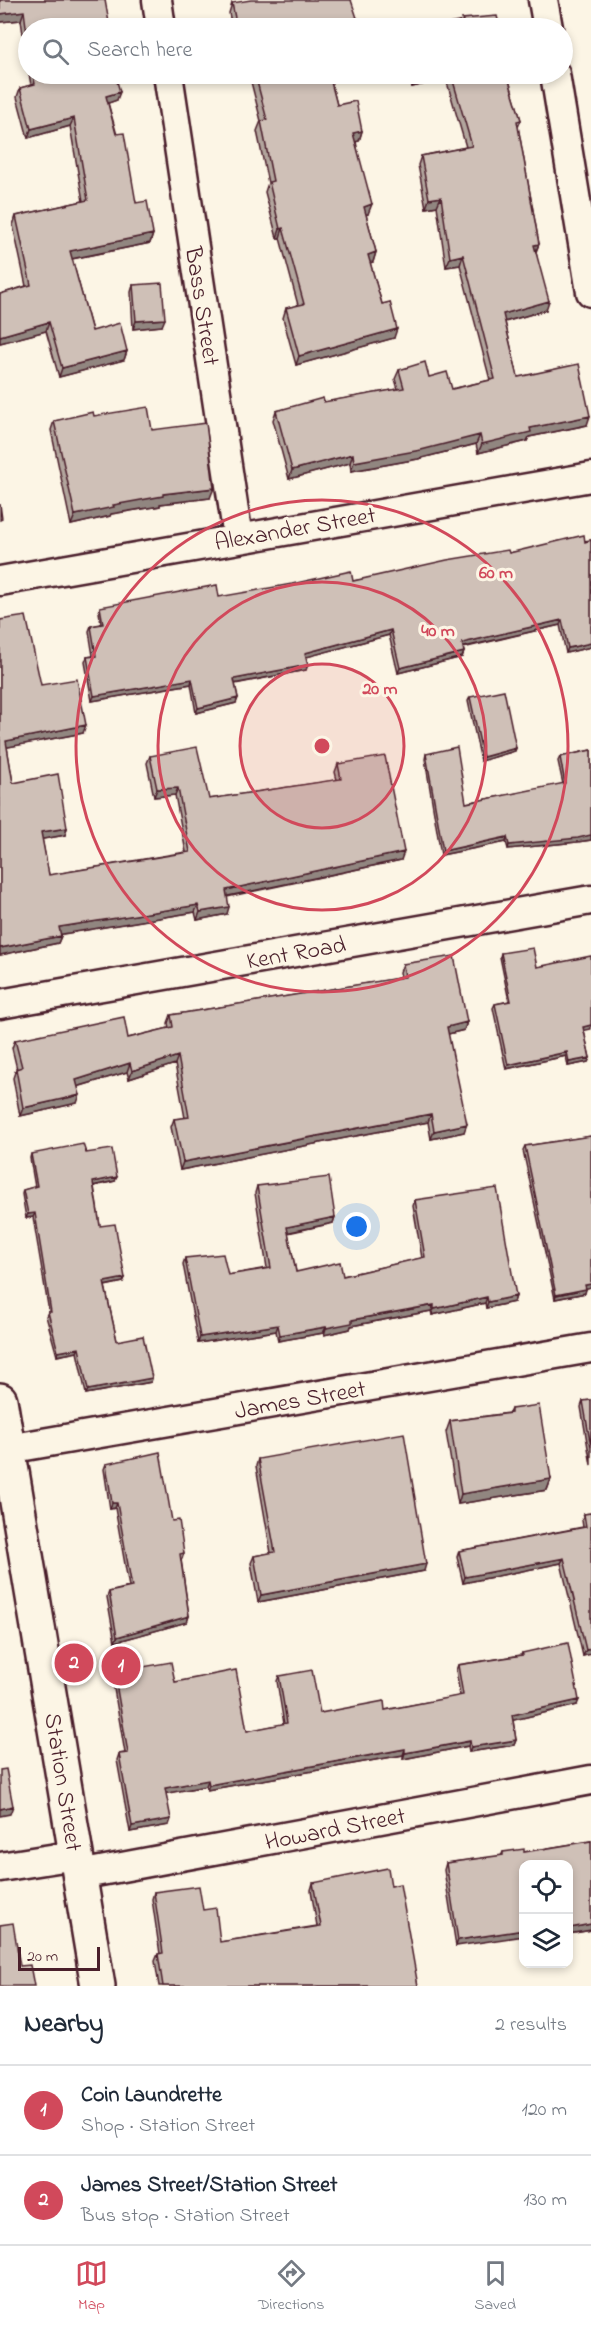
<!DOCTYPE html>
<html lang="en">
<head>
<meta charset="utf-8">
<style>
  :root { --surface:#fff; --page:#f6f6f7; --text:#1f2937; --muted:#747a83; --line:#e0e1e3; --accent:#d1495b }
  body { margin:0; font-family:"Indie Flower",sans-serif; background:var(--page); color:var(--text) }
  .controls { position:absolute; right:18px; bottom:18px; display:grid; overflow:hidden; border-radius:12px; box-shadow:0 3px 9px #0003 }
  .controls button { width:54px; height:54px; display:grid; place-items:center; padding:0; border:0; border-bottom:2px solid var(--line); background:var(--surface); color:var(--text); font:30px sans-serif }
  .scale { position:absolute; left:18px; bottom:15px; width:82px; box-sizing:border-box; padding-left:6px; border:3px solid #4a1f2b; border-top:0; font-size:16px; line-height:21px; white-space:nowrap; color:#4a1f2b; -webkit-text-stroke:4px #fcf5e5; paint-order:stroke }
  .you { position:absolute; left:357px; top:1227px; width:21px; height:21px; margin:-15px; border:4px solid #fff; border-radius:50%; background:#1a73e8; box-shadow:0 0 0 9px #1a73e833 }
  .badge { display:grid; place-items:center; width:39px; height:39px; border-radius:50%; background:var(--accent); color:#fff; font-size:20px; font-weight:700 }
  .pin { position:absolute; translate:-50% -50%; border:3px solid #fff; box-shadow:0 2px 6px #0006 }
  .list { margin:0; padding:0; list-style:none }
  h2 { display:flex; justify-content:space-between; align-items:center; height:78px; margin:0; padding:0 24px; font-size:26px }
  h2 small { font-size:20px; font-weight:400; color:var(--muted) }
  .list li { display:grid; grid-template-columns:39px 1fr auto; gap:18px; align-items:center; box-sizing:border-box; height:90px; padding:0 24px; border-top:2px solid var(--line) }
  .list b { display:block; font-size:22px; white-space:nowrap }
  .list p { margin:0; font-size:20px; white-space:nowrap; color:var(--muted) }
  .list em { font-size:20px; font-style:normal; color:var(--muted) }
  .icon { flex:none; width:33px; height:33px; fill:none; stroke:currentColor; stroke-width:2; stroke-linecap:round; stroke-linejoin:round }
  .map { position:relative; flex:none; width:591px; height:1986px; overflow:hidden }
  .search { position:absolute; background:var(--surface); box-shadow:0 3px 9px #0003; left:18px; right:18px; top:18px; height:66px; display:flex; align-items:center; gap:15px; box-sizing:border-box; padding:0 21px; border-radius:33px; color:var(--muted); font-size:22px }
  .sheet { height:258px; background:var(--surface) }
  nav { display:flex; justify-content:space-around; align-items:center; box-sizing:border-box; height:84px; border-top:2px solid var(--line); background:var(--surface); font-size:16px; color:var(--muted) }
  nav a { display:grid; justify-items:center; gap:3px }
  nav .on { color:var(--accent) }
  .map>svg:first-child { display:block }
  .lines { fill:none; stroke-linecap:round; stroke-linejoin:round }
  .minor-casing { stroke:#4a1f2b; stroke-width:33 }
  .major-casing { stroke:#4a1f2b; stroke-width:38 }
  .minor { stroke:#fcf5e5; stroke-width:28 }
  .major { stroke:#fcf5e5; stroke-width:33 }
  .wall { fill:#b2a59d; stroke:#4a1f2b; stroke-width:1.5 }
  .shaded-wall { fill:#918680; stroke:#4a1f2b; stroke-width:1.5 }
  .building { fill:#cfc0b7; stroke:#4a1f2b; stroke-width:1.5 }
  .ring { fill:none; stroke:#d1495b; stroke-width:3 }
  .labels { text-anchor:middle; stroke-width:6; stroke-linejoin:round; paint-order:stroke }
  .street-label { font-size:24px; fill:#4a1f2b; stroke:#fcf5e5 }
  .centre { fill:#d1495b; stroke:#fcf5e5; stroke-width:3 }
  .ring-label { font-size:18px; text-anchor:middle; font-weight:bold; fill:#d1495b; stroke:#fcf5e5; stroke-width:6; stroke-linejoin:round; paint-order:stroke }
</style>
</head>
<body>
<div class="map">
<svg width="591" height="1986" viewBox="0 0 591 1986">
  <rect width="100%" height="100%" fill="#fcf5e5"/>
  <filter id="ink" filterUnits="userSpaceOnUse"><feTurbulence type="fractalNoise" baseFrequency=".0167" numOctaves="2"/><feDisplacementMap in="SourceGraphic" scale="12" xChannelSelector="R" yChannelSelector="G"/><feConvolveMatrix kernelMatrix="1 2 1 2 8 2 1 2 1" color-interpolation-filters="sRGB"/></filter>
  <g filter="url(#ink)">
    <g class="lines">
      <defs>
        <path id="minor" d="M157 0 161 28
          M543 0 548 28
          M168 74 238 538
          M555 74 591 292
          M0 581 591 477
          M0 1004 591 900
          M8 1449 591 1348
          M0 1867 76 1855
          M79 1875 591 1780"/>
        <path id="major" d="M0 1400 98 1986"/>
      </defs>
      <!-- minor casing -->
      <use href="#minor" class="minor-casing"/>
      <!-- major casing -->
      <use href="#major" class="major-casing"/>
      <!-- minor -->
      <use href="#minor" class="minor"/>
      <!-- major -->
      <use href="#major" class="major"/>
    </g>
    <!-- wall -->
    <path class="wall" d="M0 0H105L28 28V71L21 20 0 22Z
      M232 3 353 28H232L229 13Z
      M29 74H115L117 100 108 103 136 203 153 234 150 243 72 259 92 331 127 351 124 360 59 377 46 331 0 343V294L26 286 13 225 16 216 83 201 70 126 28 138 17 97 20 88 31 85Z
      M249 74H329L337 105 362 131 359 141H356L368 214 366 215 376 252 373 262 370 263 382 304 394 338 296 365 283 318 286 308 298 305 280 238H277L265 192 268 183 257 131 261 121Z
      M409 74H507L521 120 518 127 539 244 536 252 546 310 505 322 518 377 587 425 529 437 527 441 478 453 476 444 418 459 351 471 350 463 289 479 273 420 276 411 398 389 395 379 399 370 429 377 452 389 490 380 460 265 446 267 437 206 426 208 418 165 421 156 466 147 446 79 412 87Z
      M133 285 162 326 133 329 131 292Z
      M94 416 152 430 210 498 160 504V506L111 514 110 516 71 525 51 430 54 421Z
      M591 540V647L566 653 560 625 463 648 464 652 462 657 398 673 389 635 306 657V670L235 684 238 698 236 703 196 713 191 684 92 701 85 662 87 657 93 656 89 631 91 626 101 624 99 612 100 607 219 597 353 581 509 553Z
      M0 620 41 685 83 733 7 747 13 783 67 828 65 835 42 839 49 875 186 852 175 795 154 797 147 763 150 756 209 799 337 780 335 772 338 764 401 860 227 897V914L197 920 195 912 61 934V936L58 943 0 955Z
      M470 697 516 748 515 751 481 761 468 701Z
      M591 750V840L577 842 508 849 506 842 441 855 425 759 426 754 466 803 563 784 558 761 560 757Z
      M501 953 537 967 584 1031 590 1058 588 1062 568 1066 566 1056 506 1069 493 1008 495 1004 509 1001 500 957Z
      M403 964 467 1022 464 1030 448 1034 464 1132 431 1139 428 1122 180 1170 171 1127 174 1119 185 1118 175 1064 129 1079 127 1072 77 1087V1103L20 1116 13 1078 16 1069H17L12 1048 15 1040 128 1038 169 1028 168 1023 171 1015 401 978 400 972Z
      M591 1136V1287L586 1288 585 1293 555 1299 523 1150 525 1146Z
      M86 1153 115 1181 94 1186 100 1226 125 1278 123 1282 105 1286 117 1341 152 1378 151 1382 86 1394 77 1352 57 1356 46 1316 48 1312H49L33 1217 26 1218 22 1194 23 1190 35 1187 30 1158 31 1154Z
      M257 1186 335 1217 333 1223 288 1233 296 1272 343 1276 422 1258 413 1206 415 1200 516 1296 514 1302 486 1308 485 1303 432 1315 431 1311 351 1326 350 1329 324 1335 323 1333 278 1341 276 1331 198 1343 183 1264 185 1258 228 1275 267 1268 255 1193Z
      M591 1400V1465L581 1407 583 1401Z
      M511 1409 551 1479 547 1490 458 1504 446 1432 450 1421 509 1413Z
      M258 1459 424 1571 258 1602 251 1563 254 1556 271 1553 256 1466Z
      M106 1464 172 1521 184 1553 182 1559H181L189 1616 187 1622 115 1642 107 1597 109 1592 129 1587 115 1508 110 1509 104 1469Z
      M591 1513V1654L583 1656 561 1563 463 1583 457 1557 459 1551 583 1527 582 1520 584 1514Z
      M522 1653 577 1705 513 1720 516 1740 514 1745 469 1752 468 1746 403 1759V1755L207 1790 206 1786 166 1793 169 1825 130 1832 117 1760 119 1754 125 1753 112 1677 114 1672 175 1682 247 1731 284 1724 277 1681 279 1676 320 1713 385 1710 460 1696 456 1670 458 1665 521 1655Z
      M591 1841V1930L568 1934V1864L456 1946 444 1870 446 1863 501 1856 503 1852H524Z
      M313 1883 391 1886 418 1986H159L155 1961 158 1954H160L152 1899 154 1892 203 1910 220 1942 317 1926 311 1890Z"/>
    <!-- shaded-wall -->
    <path class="shaded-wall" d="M24 11 21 20 0 22V14Z
      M357 18 353 28H320Z
      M434 74H448L446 79 412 87 415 78Z
      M120 92 117 100 103 105 106 96Z
      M74 118 70 126 28 138 31 129Z
      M362 131 359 141 350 143 353 133Z
      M441 197 437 206 426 208 429 199Z
      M372 204 368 214 360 216 364 207Z
      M283 228 280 238H277L280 229Z
      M153 234 150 243 66 260 70 251Z
      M539 244 535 253 534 245Z
      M376 252 373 262 364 264 368 255Z
      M463 255 460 265 446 267 450 258Z
      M549 301 546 310 500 323 503 314Z
      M165 319 162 326 133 329 136 321Z
      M49 322 46 331 0 343V336Z
      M397 329 394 338 296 365 299 356Z
      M127 351 124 360 59 377 62 368Z
      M590 416 587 425 529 437 527 441 478 453 482 444 530 428Z
      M480 435 476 444 418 459 351 471 354 462Z
      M353 454 350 463 289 479 292 470Z
      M214 488 210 498 160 504V506L111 514 110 516 71 525 75 515 113 505 163 494Z
      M562 620 560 625 460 648 462 643Z
      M391 630 389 635 303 658 305 653Z
      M591 643V647L566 653 568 648Z
      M464 652 462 657 398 673 400 668Z
      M308 665 306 670 233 684 234 679Z
      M192 679 191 684 92 701 94 696Z
      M238 698 236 703 196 713 198 708Z
      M86 725 83 733 3 748 6 741Z
      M516 748 515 751 481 761 483 757Z
      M178 788 175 795 154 797 157 789Z
      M67 828 65 835 38 840 41 832Z
      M591 835V840L577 842 508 849 509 845Z
      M507 837 506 842 441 855 443 851Z
      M404 852 401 860 223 897 226 890Z
      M198 905 195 912 57 935 59 927Z
      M229 907 227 914 197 920 200 912Z
      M61 936 58 943 0 955V948Z
      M467 1022 464 1030 444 1035 447 1027Z
      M591 1025V1029L582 1031 583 1027Z
      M567 1052 566 1056 506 1069 508 1065Z
      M178 1056 175 1064 129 1079 132 1071Z
      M590 1058 588 1062 568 1066 569 1062Z
      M130 1063 127 1072 73 1088 76 1080Z
      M80 1095 77 1103 20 1116 23 1108Z
      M431 1114 428 1122 180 1170 183 1162Z
      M467 1124 464 1132 431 1139 434 1131Z
      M117 1177 115 1181 92 1186 93 1182Z
      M35 1213 33 1217 26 1218 28 1214Z
      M335 1217 333 1223 285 1233 287 1227Z
      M125 1278 123 1282 103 1286 104 1282Z
      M591 1284V1287L584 1289 585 1285Z
      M586 1289 585 1293 555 1299 556 1295Z
      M516 1296 514 1302 486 1308 488 1302Z
      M487 1297 485 1303 432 1315 434 1309Z
      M434 1305 431 1311 351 1326 350 1329 324 1335 326 1328 352 1320Z
      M278 1325 276 1331 198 1343 200 1337Z
      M326 1327 323 1333 278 1341 280 1335Z
      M79 1348 77 1352 57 1356 58 1352Z
      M152 1378 151 1382 86 1394 88 1390Z
      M551 1479 547 1490 458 1504 461 1494Z
      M112 1503H117L115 1508 110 1509Z
      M564 1558 561 1563 463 1583 465 1577Z
      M426 1564 424 1571 258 1602 261 1595Z
      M189 1616 187 1622 115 1642 117 1637Z
      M591 1649V1654L583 1656 586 1650Z
      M579 1700 577 1705 510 1721 512 1715Z
      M516 1740 514 1745 469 1752 471 1747Z
      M470 1741 468 1746 403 1759 405 1753Z
      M405 1749 403 1755 207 1790 209 1785Z
      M208 1780 206 1786 163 1794 165 1788Z
      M13 1806 10 1814 0 1816V1809Z
      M171 1819 169 1825 130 1832 132 1826Z
      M591 1924V1930L568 1934 570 1928Z
      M524 1930V1936L456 1946 458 1940Z"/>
    <!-- building -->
    <path class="building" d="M0 0H105L110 28H28V42L24 11 0 14Z
      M251 0H351L357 18 320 28H237L232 3Z
      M497 16 500 28H429L463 21 462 19Z
      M33 74H115L120 92 106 96 116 134 124 133 136 203 147 201 153 234 70 251 92 331 120 323 127 351 62 368 49 322 0 336V294L31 285 16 216 88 200 74 118 31 129 20 88 35 84Z
      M255 74H329L337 105 356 101 362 131 353 133 372 204 364 207 376 252 368 255 382 304 390 302 397 329 299 356 286 308 304 304 283 228 280 229 269 182 273 181 261 121 267 120Z
      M414 74H434L415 78Z
      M451 74H507L521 120 517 121 539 244 534 245 549 301 503 314 518 377 579 364 590 416 530 428 531 432 482 444 480 435 421 450 354 462 353 454 292 470 276 411 323 398 324 402 404 388 399 370 425 362 429 377 447 372 452 389 495 379 463 255 450 258 441 197 429 199 421 156 472 146Z
      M162 283 165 319 136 321 133 285Z
      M148 407 152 430 206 423 214 488 163 494V496L113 505 114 507 75 515 54 421 93 412 94 416Z
      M0 504 2 519 0 520Z
      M584 535 585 542 591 540V643L568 648 562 620 462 643 464 652 400 668 391 630 305 653 308 665 234 679 238 698 198 708 192 679 94 696 87 657 96 656 91 626 103 624 100 607 217 585 219 597 292 584 351 571 353 581 447 560 508 550 509 553Z
      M26 616 41 685 77 679 86 725 6 741 13 783 58 774 67 828 41 832 49 875 190 852 178 788 157 789 150 756 197 747 209 799 341 779 338 764 385 756 404 852 226 890 229 907 200 912 198 905 59 927 61 936 0 948V620Z
      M504 690 516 748 483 757 470 697Z
      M457 747 466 803 565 783 560 757 591 750V835L578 838 509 845 507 837 443 851 426 754Z
      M533 948 537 967 591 956V1025L583 1027 590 1058 569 1062 567 1052 508 1065 495 1004 511 1001 501 953Z
      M454 956 467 1022 447 1027 467 1124 434 1131 431 1114 183 1162 174 1119 189 1117 178 1056 132 1071 130 1063 76 1080 80 1095 23 1108 16 1069 22 1067 15 1040 124 1017 128 1038 173 1027 171 1015 405 977 403 964Z
      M591 1136V1284L585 1285 586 1289 556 1295 525 1146Z
      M83 1144 86 1153 112 1149 117 1177 93 1182 100 1226 115 1224 125 1278 104 1282 117 1341 143 1336 152 1378 88 1390 79 1348 58 1352 48 1312H51L35 1213 28 1214 23 1190 37 1186 31 1154Z
      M329 1177 335 1217 287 1227 296 1272 340 1262 343 1276 425 1257 415 1200 497 1188 516 1296 488 1302 487 1297 434 1309V1305L352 1320V1323L326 1328V1327L280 1335 278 1325 200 1337 185 1258 223 1254 228 1275 271 1268 257 1186Z
      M591 1400V1447L583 1401Z
      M539 1405 551 1479 461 1494 450 1421 511 1413V1409Z
      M404 1433 426 1564 261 1595 254 1556 275 1552 258 1459Z
      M160 1452 172 1521 179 1520 184 1553 180 1554 189 1616 117 1637 109 1592 132 1587 117 1503H112L106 1464Z
      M591 1513V1649L586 1650 564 1558 465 1577 459 1551 586 1527 584 1514Z
      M568 1643 579 1700 512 1715 516 1740 471 1747 470 1741 405 1753V1749L209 1785 208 1780 165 1788 171 1819 132 1826 119 1754 128 1753 114 1672 171 1662 175 1682 236 1670 247 1731 287 1723 279 1676 312 1670 320 1713 384 1701 385 1710 463 1695 458 1665 523 1655 522 1653Z
      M6 1769 13 1806 0 1809V1770Z
      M591 1841V1924L570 1928 568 1923V1864H524V1930L458 1940 446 1863 503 1855V1852L524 1849V1852Z
      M388 1868 391 1886 400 1884 418 1986H163L158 1954 163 1953 154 1892 199 1886 203 1910 216 1908 220 1942 321 1926 313 1883Z
      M13 1923 20 1966 30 1965 34 1986H0V1925Z"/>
  </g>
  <!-- distance rings -->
  <circle cx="322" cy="746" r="82" fill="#d1495b" fill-opacity=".12"/>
  <g class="ring">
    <circle cx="322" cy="746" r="82"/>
    <circle cx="322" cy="746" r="164"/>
    <circle cx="322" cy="746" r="246"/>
  </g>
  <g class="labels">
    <!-- street labels -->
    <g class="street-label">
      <text transform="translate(203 306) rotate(81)" y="8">Bass Street</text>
      <text transform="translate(295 528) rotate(-10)" y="8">Alexander Street</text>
      <text transform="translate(296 952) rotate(-10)" y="8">Kent Road</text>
      <text transform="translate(300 1399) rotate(-10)" y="8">James Street</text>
      <text transform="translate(64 1782) rotate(81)" y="8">Station Street</text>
      <text transform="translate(335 1828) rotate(-11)" y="8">Howard Street</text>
    </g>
  </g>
  <circle cx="322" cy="746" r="9" class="centre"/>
  <g class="ring-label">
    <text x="496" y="578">60 m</text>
    <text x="438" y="636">40 m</text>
    <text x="380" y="694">20 m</text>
  </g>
</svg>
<div class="controls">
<button><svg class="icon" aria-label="locate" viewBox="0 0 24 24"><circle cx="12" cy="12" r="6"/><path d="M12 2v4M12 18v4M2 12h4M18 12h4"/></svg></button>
<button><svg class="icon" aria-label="layers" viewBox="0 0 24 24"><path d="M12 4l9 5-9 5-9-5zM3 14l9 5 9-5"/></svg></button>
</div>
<div class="scale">20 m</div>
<div class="you"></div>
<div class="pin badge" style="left:121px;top:1666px">1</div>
<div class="pin badge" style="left:74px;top:1663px">2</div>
<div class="search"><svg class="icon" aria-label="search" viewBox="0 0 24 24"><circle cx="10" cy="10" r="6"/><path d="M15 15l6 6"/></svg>Search here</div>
</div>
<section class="sheet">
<h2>Nearby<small>2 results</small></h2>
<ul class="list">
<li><span class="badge">1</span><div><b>Coin Laundrette</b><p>Shop · Station Street</p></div><em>120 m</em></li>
<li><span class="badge">2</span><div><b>James Street/Station Street</b><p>Bus stop · Station Street</p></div><em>130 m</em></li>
</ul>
</section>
<nav>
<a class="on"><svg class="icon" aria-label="map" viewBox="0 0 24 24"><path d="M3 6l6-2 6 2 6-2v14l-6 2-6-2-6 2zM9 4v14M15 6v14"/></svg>Map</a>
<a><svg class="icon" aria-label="directions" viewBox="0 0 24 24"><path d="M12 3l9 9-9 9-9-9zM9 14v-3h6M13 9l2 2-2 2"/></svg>Directions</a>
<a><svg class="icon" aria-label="saved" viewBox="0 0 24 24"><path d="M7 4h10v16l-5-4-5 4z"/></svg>Saved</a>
</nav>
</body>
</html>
